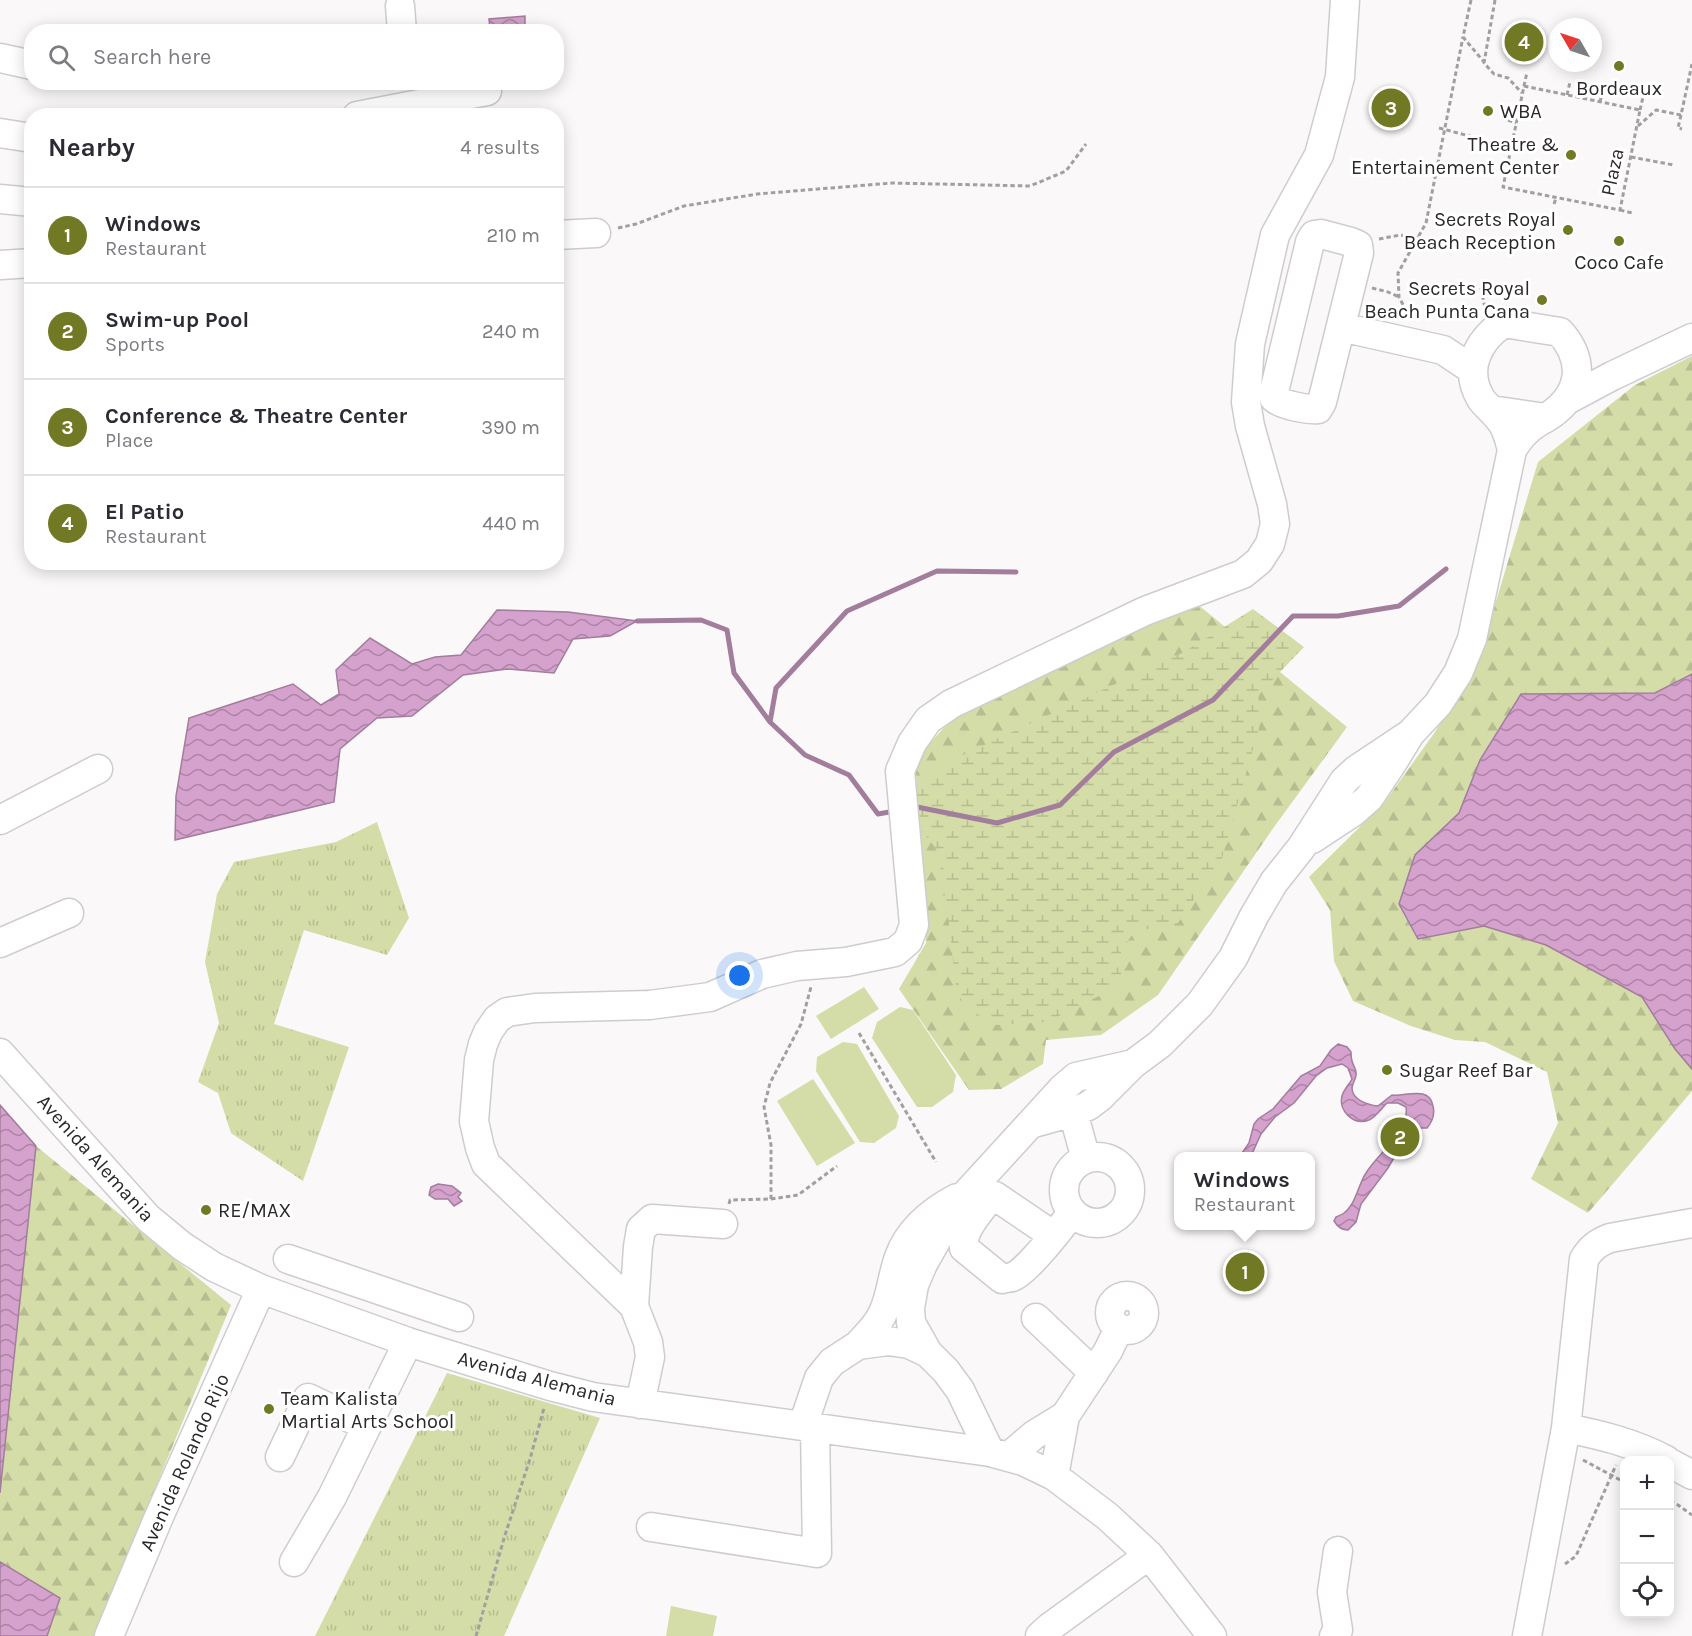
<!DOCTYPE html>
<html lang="en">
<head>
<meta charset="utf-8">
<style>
  :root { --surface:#fff; --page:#f2f2f3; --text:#2b2b33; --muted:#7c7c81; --line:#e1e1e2; --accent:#717924 }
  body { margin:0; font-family:Karla,sans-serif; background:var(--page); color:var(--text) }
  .controls { position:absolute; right:18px; bottom:18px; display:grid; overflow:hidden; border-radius:12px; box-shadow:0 3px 15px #0003 }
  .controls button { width:54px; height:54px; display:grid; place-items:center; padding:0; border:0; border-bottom:2px solid var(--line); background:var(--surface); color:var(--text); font:30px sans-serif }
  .compass { position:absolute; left:1548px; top:18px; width:54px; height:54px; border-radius:50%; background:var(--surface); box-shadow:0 3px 15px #0003; rotate:309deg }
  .you { position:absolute; left:740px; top:976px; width:21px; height:21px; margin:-15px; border:4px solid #fff; border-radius:50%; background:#1a73e8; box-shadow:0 0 0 9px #1a73e833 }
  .badge { display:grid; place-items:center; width:39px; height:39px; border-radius:50%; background:var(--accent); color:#fff; font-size:20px; font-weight:700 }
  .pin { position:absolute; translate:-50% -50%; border:3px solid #fff; box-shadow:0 2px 6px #0006 }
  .popup { position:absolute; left:1174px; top:1152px; width:141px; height:78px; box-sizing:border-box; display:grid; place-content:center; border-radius:12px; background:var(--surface); filter:drop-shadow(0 2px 4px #0005); font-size:20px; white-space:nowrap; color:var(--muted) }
  .popup b { font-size:22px; color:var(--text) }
  .popup::after { content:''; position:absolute; left:50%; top:100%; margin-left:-12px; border:12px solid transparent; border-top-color:var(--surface) }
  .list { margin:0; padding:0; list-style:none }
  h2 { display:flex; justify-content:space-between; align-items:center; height:78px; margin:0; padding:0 24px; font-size:26px }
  h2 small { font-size:20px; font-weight:400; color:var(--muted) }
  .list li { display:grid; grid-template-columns:39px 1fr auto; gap:18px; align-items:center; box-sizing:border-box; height:96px; padding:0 24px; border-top:2px solid var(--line) }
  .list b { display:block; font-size:22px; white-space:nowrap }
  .list p { margin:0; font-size:20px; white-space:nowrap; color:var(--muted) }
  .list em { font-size:20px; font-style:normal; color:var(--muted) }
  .icon { flex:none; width:33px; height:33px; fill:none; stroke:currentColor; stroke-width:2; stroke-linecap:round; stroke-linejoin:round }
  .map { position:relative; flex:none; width:1692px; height:1636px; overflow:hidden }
  .search { position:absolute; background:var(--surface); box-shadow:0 3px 15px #0003; left:24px; top:24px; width:540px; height:66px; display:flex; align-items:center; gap:15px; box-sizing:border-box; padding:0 21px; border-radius:24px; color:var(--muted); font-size:22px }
  .panel { position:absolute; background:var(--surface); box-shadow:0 3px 15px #0003; left:24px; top:108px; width:540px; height:462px; border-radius:24px }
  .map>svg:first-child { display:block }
  .grass { fill:url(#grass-tufts) }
  .forest { fill:url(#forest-firs) }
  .wetland { fill:url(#wetland-marsh) }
  .pitch { fill:#d4dca7 }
  .water { fill:url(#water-waves); stroke:#a27d9c; stroke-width:1.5 }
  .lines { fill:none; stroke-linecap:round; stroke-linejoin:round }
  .stream { stroke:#a27d9c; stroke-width:5 }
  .minor-casing { stroke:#cfccce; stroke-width:31 }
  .path { stroke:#a19fa0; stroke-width:3; stroke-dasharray:4.5 3; stroke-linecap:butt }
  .minor { stroke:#fff; stroke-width:28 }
  .poi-dot { fill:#717924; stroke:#fff; stroke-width:2 }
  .labels { text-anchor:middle; stroke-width:6; stroke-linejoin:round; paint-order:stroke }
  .poi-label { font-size:20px; fill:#2a2929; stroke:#fff; text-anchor:start }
  .street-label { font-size:20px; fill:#2a2929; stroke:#fff }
</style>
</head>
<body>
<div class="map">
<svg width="1692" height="1636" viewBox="0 0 1692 1636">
  <defs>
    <pattern id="grass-tufts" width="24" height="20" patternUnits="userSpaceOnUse" patternTransform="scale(1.5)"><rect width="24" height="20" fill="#d4dca7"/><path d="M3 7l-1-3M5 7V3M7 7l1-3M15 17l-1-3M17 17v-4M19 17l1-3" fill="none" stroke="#b6bd90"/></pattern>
    <pattern id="forest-firs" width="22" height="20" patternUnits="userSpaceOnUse" patternTransform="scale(1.5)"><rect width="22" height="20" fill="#d4dca7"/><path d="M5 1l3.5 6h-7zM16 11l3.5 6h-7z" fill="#b6bd90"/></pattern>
    <pattern id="wetland-marsh" width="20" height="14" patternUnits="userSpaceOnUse" patternTransform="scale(1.5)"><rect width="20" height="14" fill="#d4dca7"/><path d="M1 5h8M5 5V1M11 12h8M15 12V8" fill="none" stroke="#b6bd90"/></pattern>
    <pattern id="water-waves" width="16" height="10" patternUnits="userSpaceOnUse" patternTransform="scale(1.5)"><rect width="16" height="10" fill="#d5a1cd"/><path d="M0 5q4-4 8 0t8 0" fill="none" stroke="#ad83a6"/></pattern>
  </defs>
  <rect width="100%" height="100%" fill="#fbf8fa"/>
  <!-- grass -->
  <path class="grass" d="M377 822 409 918 387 955 304 930 274 1024 349 1047 303 1181 231 1133 218 1093 198 1082 219 1023 205 962 217 894 234 862 336 842Z
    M447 1373 600 1418 504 1636H315Z"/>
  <!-- forest -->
  <path class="forest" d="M1692 356V674L1655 693 1521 694 1480 760 1459 813 1415 855 1418 939 1484 926 1546 945 1642 997 1675 1049 1692 1069V1091L1588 1213 1531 1179 1558 1123 1547 1072 1485 1042 1455 1040 1411 1026 1353 1001 1334 961 1330 910 1309 877 1384 803 1435 732 1481 651 1538 462 1635 385Z
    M1191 599 1347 727 1274 827 1158 995 1101 1035 1046 1040 1043 1064 1001 1089 969 1090 899 989 926 943 915 759 955 716Z
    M36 1146 231 1305 94 1636H47L59 1598 0 1562V1493Z"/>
  <!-- wetland -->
  <path class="wetland" d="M1253 609 1304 647 1258 695 1261 721 1222 858 1178 923 1134 932 1121 951V985L1047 1022 994 1025 964 1005 956 989 950 931 938 851 919 827 916 791 952 760 1184 652Z"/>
  <!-- pitch -->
  <path class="pitch" d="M864 987 879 1009 831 1039 816 1016Z
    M900 1007 913 1010 956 1075 953 1092 932 1107H917L872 1038 877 1022Z
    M843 1042 857 1044 899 1116 896 1128 874 1143 860 1142 816 1071 817 1057Z
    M813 1079 855 1143 817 1166 777 1101Z
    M671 1606 717 1616 713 1636H666Z"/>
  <!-- water -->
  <path class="water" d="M525 16V31H484L490 29 489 19Z
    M497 610 568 612 637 621 610 636 573 639 554 673 507 669 463 675 412 716 377 718 340 749 334 802 175 840 176 796 189 718 293 684 321 705 339 694 336 670 370 638 412 664 435 657 461 655Z
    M1692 674V1069L1675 1049 1642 997 1546 945 1484 926 1418 939 1399 904 1415 855 1459 813 1480 760 1521 694 1655 693Z
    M1338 1044 1347 1047 1351 1052C1351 1055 1351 1058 1352 1061 1353 1066 1357 1069 1356 1075 1356 1079 1352 1084 1352 1088 1352 1100 1368 1105 1378 1106L1392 1095C1405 1097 1429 1085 1433 1106 1435 1114 1432 1122 1427 1128H1413L1410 1130 1388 1168 1361 1204 1356 1222 1348 1230C1341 1230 1337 1226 1334 1221L1336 1217C1338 1216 1341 1215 1344 1213 1356 1204 1358 1185 1366 1173 1377 1154 1410 1131 1406 1107L1398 1103H1387C1381 1109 1376 1117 1369 1120 1354 1126 1338 1111 1342 1096 1344 1089 1349 1085 1352 1079L1348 1068 1342 1064 1327 1068 1316 1076 1294 1103 1275 1117 1261 1134 1251 1156H1240L1249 1143 1254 1124 1258 1119 1273 1109 1301 1076 1320 1066 1331 1050Z
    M0 1105 36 1146 0 1493Z
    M438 1184 452 1186 461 1193 458 1197 462 1201 454 1206 448 1199H435L429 1195 431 1187Z
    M0 1562 60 1598 47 1636H0Z"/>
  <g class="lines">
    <!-- stream -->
    <path class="stream" d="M637 621 701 620 727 630 734 673 770 722 805 755 849 775 878 814 895 811
      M770 722 776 688 847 611 937 571 1016 572
      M913 808 917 807 997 823 1060 805 1114 752 1213 700 1293 616H1338L1399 606 1446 569"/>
    <defs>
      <path id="minor" d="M400 6 402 32
        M0 58 32 65
        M357 116 487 91
        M0 133 32 138
        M0 199 32 202
        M1321 234 1351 242 1358 245 1359 253 1322 402 1318 409C1307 410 1282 405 1274 398V392L1310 242 1314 235Z
        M556 235 596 233
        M0 265 32 263
        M1341 327 1443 350 1473 370
        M1569 399 1612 376 1692 338
        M1491 410 1546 418C1581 396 1587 363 1560 332L1504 323C1478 340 1463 369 1481 399 1486 406 1494 412 1500 420 1507 428 1509 439 1512 450
        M0 820 98 769
        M1312 839 1353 812 1369 798 1393 762 1410 734 1438 704 1458 673 1472 639 1512 450C1521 435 1530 426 1546 418
        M0 943 69 913
        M0 1053 148 1218 182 1246 214 1267 261 1289 408 1342 550 1386 593 1397 990 1452 1023 1461 1054 1476 1107 1516 1149 1555 1212 1636
        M1073 1112 1086 1159
        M1030 1124 1073 1112 1088 1106 1100 1097 1133 1064 1160 1044 1200 1004 1233 958 1254 916 1274 882 1301 848 1344 781 1356 770 1410 734
        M1064 1190a33 33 0 1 1 66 0a33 33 0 1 1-66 0Z
        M1054 1236 995 1196 990 1197C980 1212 961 1230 964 1248L1002 1279C1005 1278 1009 1278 1012 1277 1026 1273 1062 1226 1072 1213
        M288 1259 459 1317
        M1110 1313a17 17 0 1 1 34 0a17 17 0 1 1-34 0Z
        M634 1306 638 1247 641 1229 652 1219 723 1224
        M1036 1318 1094 1373
        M858 1345C867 1335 876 1327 882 1315 891 1297 892 1276 899 1257 909 1230 932 1211 957 1198
        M928 1353 911 1323 910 1308 914 1285 923 1264 950 1216 967 1193 1063 1088 1076 1077 1133 1064
        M640 1404 650 1357 648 1342 634 1306 486 1164 480 1148 474 1121 479 1060 483 1044 488 1032 497 1019 507 1012 535 1008 650 1005 710 997 762 974 797 966 846 962 895 952 908 941 914 925 900 771 912 743 928 720 951 704 1145 611 1243 574 1259 561 1270 544 1275 524 1272 504 1250 426 1246 402 1250 344 1275 235 1319 155 1340 77 1345 0
        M1065 1416 1108 1351 1119 1328
        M803 1425 819 1378 832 1362 858 1345 888 1341 909 1344 928 1353 946 1371 960 1390 990 1452
        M1566 1428C1601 1435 1634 1443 1666 1460
        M280 1457 308 1398 367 1426
        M1008 1457 1034 1435 1065 1416 1054 1476
        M1670 1463 1692 1475
        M651 1527 817 1553 815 1427
        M294 1562 332 1497 408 1342
        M109 1636 158 1519 261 1289
        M1040 1636 1050 1627 1149 1555
        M1334 1636 1338 1630 1332 1592 1338 1551
        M1527 1636 1566 1428 1584 1259C1591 1248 1597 1243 1610 1238L1692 1223"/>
    </defs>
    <!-- minor casing -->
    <use href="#minor" class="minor-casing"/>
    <!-- path -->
    <path class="path" d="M1471 0 1463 37 1484 62
      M1495 0 1484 63 1494 74 1508 78 1522 93
      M1524 86 1640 110 1620 210 1503 187 1524 86 1527 72
      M1567 95 1570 82
      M1600 102 1603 89
      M1640 110 1643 97
      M1681 115 1678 128 1682 129
      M1508 120 1516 123
      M1638 126 1656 110 1681 115 1692 64
      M1439 128 1511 147
      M1631 157 1674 165
      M1554 204 1556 198
      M1620 210 1632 213
      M618 228 636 224 684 206 757 194 892 183 1030 186 1066 171 1086 144
      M1379 239 1400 235 1419 238
      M1372 288 1388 292 1399 297
      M1481 288 1485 308
      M1410 318 1399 297 1398 273 1426 223 1463 37
      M859 1033 936 1162
      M771 1199 798 1195 837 1166
      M729 1204 730 1200 771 1199V1145L764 1107 770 1083 801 1024 811 987
      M1583 1460 1624 1482
      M1670 1501 1678 1505 1692 1515
      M1565 1564 1576 1556 1616 1465
      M476 1636 505 1535 530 1459 544 1408"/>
    <!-- minor -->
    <use href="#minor" class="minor"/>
  </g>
  <!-- markers -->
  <g class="poi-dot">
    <circle cx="1619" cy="66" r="6"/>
    <circle cx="1488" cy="111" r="6"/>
    <circle cx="1571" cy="155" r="6"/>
    <circle cx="1568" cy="230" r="6"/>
    <circle cx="1619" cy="241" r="6"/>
    <circle cx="1542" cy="300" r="6"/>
    <circle cx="1387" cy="1070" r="6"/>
    <circle cx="206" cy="1210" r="6"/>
    <circle cx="269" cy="1409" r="6"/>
  </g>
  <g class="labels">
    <!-- poi labels -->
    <g class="poi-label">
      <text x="1619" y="95" text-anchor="middle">Bordeaux</text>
      <text x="1500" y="118">WBA</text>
      <text x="1559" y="151" text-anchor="end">Theatre &amp;<tspan x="1559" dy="23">Entertainement Center</tspan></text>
      <text x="1556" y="226" text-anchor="end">Secrets Royal<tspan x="1556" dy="23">Beach Reception</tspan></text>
      <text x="1619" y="269" text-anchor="middle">Coco Cafe</text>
      <text x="1530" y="295" text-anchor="end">Secrets Royal<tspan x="1530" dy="23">Beach Punta Cana</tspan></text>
      <text x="1399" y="1077">Sugar Reef Bar</text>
      <text x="218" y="1217">RE/MAX</text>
      <text x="281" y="1405">Team Kalista<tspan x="281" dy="23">Martial Arts School</tspan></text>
    </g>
    <!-- street labels -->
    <g class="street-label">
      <text transform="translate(1612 172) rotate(-78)" y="7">Plaza</text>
      <text transform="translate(96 1158) rotate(48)" y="7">Avenida Alemania</text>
      <text transform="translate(537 1378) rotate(15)" y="7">Avenida Alemania</text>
      <text transform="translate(184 1462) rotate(-66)" y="7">Avenida Rolando Rijo</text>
    </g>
  </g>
</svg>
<div class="controls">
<button>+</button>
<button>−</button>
<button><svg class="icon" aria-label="locate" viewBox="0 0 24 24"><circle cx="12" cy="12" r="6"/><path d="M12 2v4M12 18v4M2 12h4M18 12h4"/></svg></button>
</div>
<svg class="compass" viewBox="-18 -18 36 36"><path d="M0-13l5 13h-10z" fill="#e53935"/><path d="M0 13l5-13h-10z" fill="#7c7c81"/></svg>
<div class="you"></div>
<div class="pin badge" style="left:1245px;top:1272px">1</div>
<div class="popup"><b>Windows</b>Restaurant</div>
<div class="pin badge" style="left:1400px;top:1137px">2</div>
<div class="pin badge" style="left:1391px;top:108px">3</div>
<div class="pin badge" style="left:1524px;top:42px">4</div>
<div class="search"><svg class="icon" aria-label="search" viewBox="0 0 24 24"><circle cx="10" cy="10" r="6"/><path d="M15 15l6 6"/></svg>Search here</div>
<section class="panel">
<h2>Nearby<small>4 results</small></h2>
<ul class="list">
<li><span class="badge">1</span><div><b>Windows</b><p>Restaurant</p></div><em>210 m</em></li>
<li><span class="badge">2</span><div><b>Swim-up Pool</b><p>Sports</p></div><em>240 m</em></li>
<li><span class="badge">3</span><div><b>Conference &amp; Theatre Center</b><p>Place</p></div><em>390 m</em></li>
<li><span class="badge">4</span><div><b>El Patio</b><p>Restaurant</p></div><em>440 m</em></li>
</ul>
</section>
</div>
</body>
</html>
